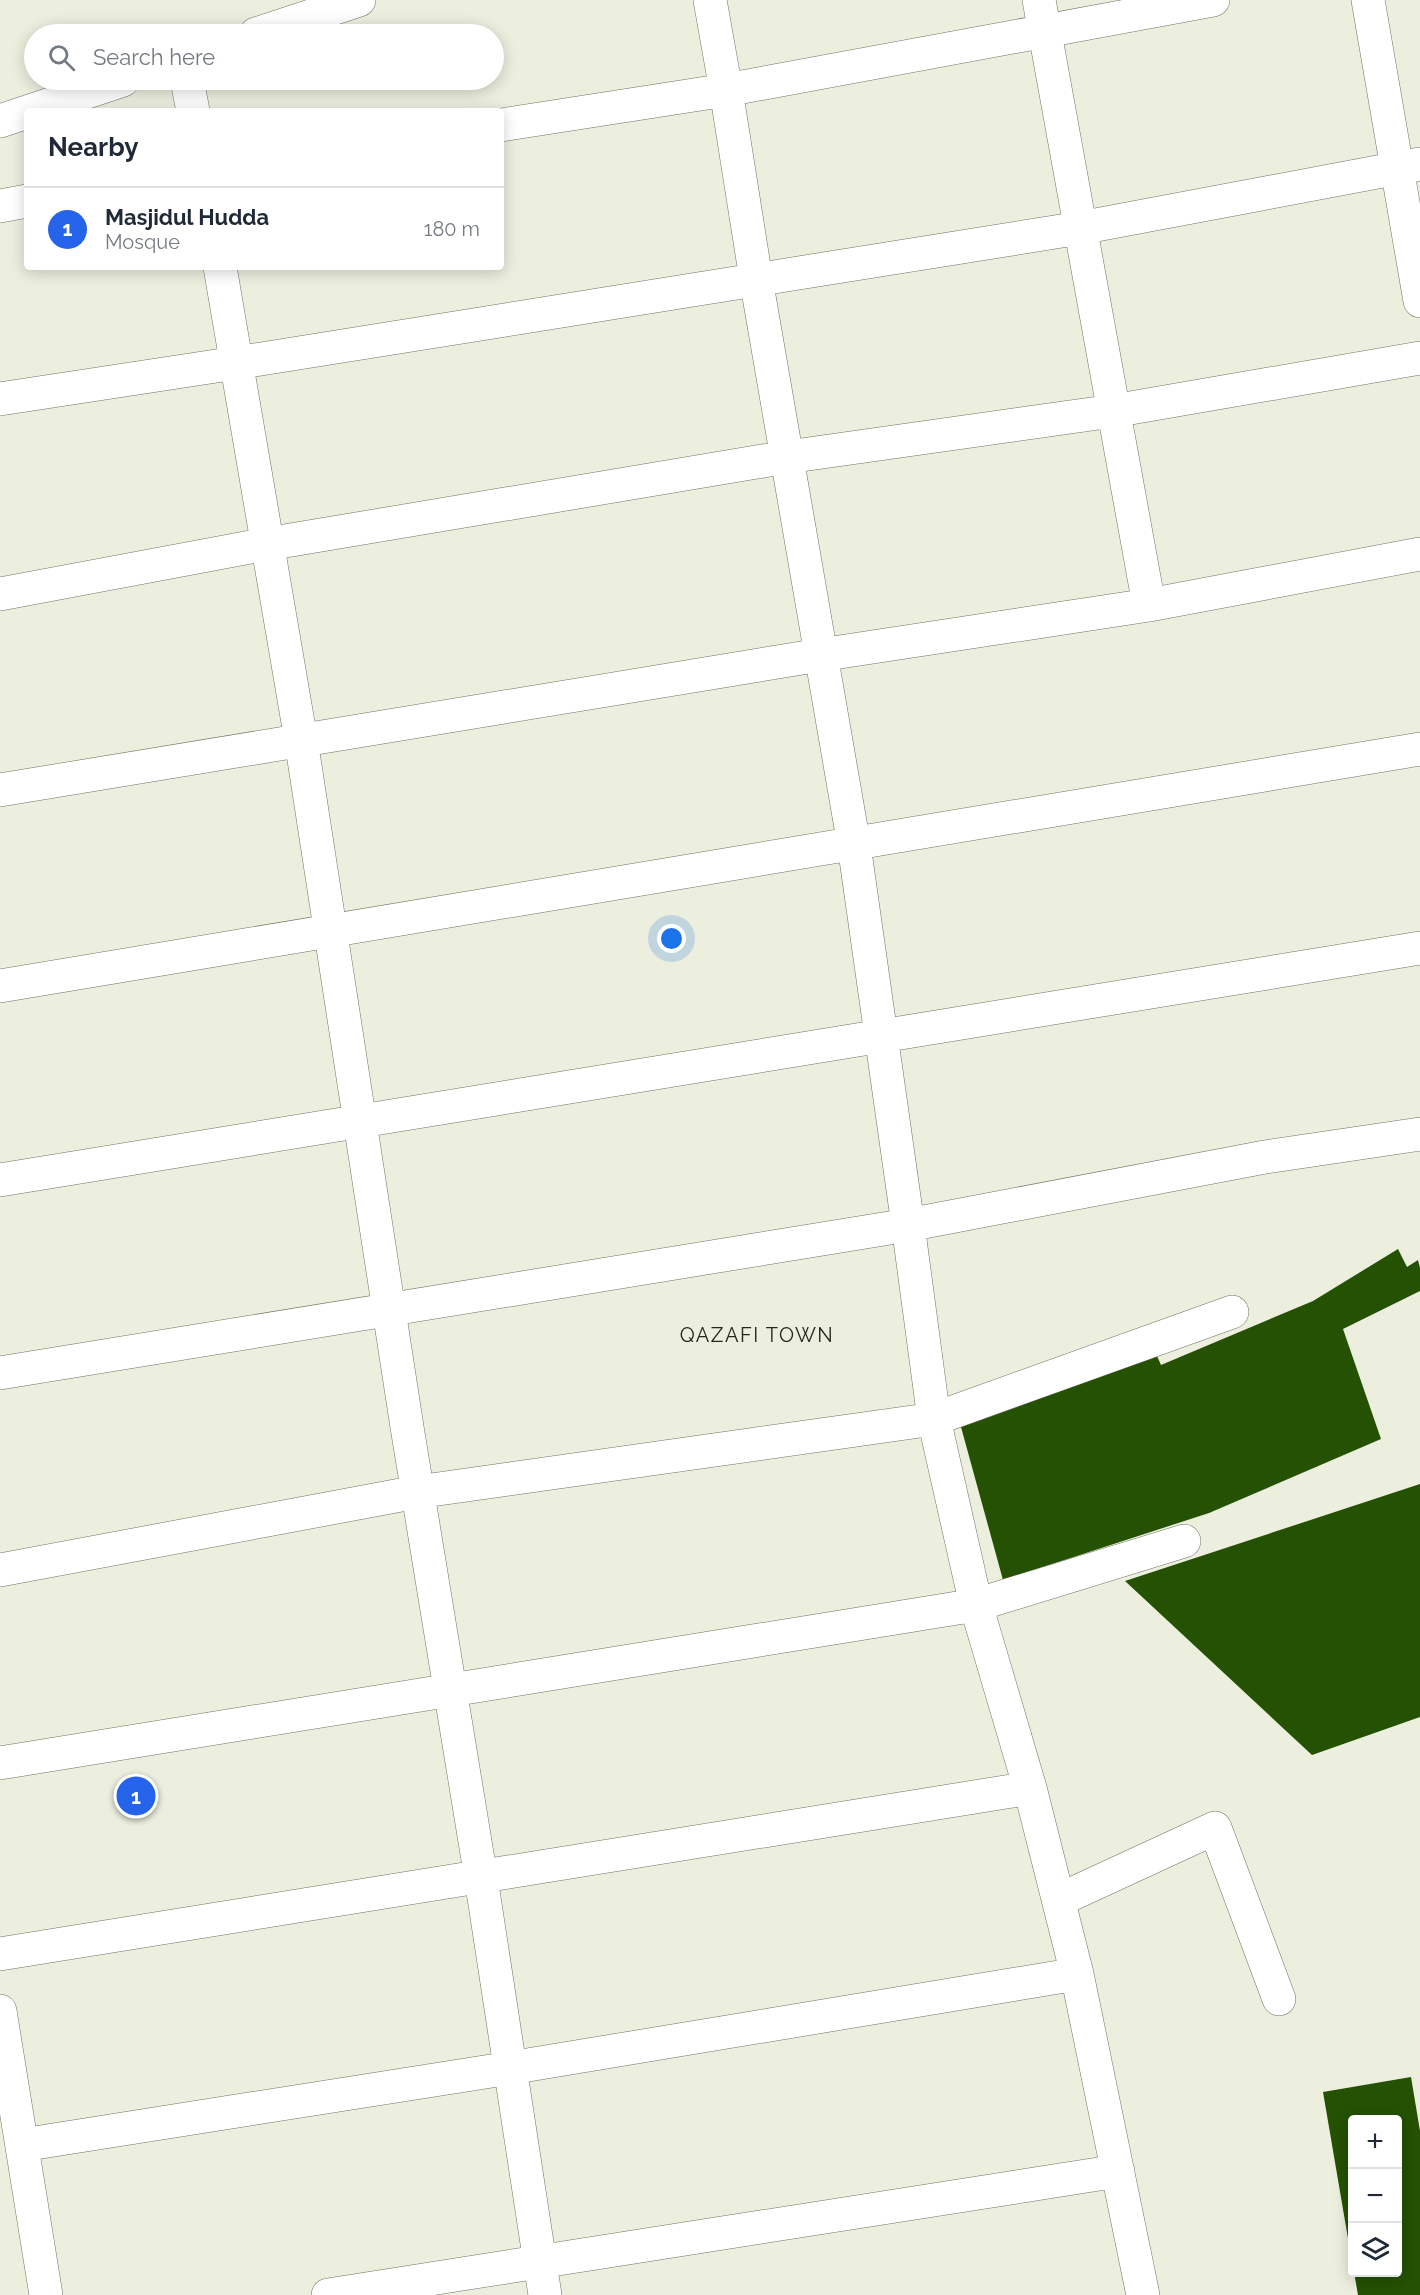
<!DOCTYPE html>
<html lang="en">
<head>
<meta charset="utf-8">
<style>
  :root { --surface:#fff; --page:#f2f2f3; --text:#1f2937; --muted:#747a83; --line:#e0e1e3; --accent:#2563eb }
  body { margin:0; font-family:Raleway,sans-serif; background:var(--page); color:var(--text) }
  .controls { position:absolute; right:18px; bottom:18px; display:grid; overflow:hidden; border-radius:6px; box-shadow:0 3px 15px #0003 }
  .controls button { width:54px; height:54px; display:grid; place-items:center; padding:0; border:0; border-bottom:2px solid var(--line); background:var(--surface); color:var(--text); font:30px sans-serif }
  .you { position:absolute; left:672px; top:939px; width:21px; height:21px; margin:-15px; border:4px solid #fff; border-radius:50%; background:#1a73e8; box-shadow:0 0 0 9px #1a73e833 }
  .badge { display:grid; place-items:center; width:39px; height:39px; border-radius:50%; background:var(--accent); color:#fff; font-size:20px; font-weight:700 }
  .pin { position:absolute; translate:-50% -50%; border:3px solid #fff; box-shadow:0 2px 6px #0006 }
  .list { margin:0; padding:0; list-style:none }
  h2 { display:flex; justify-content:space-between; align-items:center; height:78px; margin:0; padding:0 24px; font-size:26px }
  h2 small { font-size:20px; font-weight:400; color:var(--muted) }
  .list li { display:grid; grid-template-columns:39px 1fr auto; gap:18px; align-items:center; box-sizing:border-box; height:84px; padding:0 24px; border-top:2px solid var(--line) }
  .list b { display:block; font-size:22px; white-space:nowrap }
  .list p { margin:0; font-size:20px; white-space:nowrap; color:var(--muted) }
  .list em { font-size:20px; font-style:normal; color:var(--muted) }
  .icon { flex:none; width:33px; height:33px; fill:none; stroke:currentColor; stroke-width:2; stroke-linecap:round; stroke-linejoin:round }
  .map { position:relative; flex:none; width:1420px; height:2295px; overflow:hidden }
  .search { position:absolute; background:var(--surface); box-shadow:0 3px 15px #0003; left:24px; top:24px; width:480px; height:66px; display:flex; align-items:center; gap:15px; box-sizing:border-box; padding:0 21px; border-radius:33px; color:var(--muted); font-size:22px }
  .panel { position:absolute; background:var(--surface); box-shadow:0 3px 15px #0003; left:24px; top:108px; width:480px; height:162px; border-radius:6px }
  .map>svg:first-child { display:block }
  .building { fill:#245102 }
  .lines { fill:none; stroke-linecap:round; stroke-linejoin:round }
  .minor-casing { stroke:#717264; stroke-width:34 }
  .minor { stroke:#fff; stroke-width:33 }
  .labels { text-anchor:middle; stroke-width:6; stroke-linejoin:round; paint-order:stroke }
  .neighbourhood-label { font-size:20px; letter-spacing:1.5px; fill:#272722; stroke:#eceede }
</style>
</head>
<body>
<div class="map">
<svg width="1420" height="2295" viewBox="0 0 1420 2295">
  <rect width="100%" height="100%" fill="#eceede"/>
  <!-- building -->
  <path class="building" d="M1398 1249 1407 1267 1418 1260 1420 1268V1291L1343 1329 1381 1439 1209 1513 1003 1580 961 1427 1157 1356 1161 1365 1313 1301Z
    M1420 1484V1717L1312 1755 1125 1581Z
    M1411 2077 1420 2131V2295H1358L1354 2272H1398V2120H1352L1351 2256 1323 2092Z"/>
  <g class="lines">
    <defs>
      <path id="minor" d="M710 0 726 90 756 279 854 845 908 1225 934 1419 976 1605 1030 1788 1077 1974 1143 2295
        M1039 0 1149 605 1420 554
        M1368 0 1420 301
        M256 34 359 0
        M187 80 193 111
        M30 111 123 80
        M0 121 27 112
        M501 125 726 90 1213 0
        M0 206 27 201
        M220 267 301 740 407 1427 481 1878 545 2295
        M0 399 236 363 1080 228 1420 164
        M0 594 267 544 787 457 1113 411 1420 358
        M0 790 820 655 1149 605
        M0 986 1420 749
        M0 1180 1420 948
        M0 1373 908 1225 1265 1157 1420 1134
        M0 1570 417 1492 934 1419 1232 1312
        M0 1763 976 1605 1184 1541
        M1059 1900 1215 1828 1279 1999
        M0 1954 1030 1788
        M0 2011 46 2295
        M22 2145 510 2068 1077 1974
        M328 2295 1118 2171"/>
    </defs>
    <!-- minor casing -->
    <use href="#minor" class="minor-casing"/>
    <!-- minor -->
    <use href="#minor" class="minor"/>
  </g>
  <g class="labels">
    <!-- neighbourhood labels -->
    <g class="neighbourhood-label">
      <text x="757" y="1342">QAZAFI TOWN</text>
    </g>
  </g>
</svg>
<div class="controls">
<button>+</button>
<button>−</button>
<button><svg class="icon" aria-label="layers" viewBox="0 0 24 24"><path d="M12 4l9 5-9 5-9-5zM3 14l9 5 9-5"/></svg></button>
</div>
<div class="you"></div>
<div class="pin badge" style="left:136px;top:1796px">1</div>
<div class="search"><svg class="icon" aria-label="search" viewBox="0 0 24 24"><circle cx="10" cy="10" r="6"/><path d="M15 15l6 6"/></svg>Search here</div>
<section class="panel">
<h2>Nearby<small></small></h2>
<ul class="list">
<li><span class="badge">1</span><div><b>Masjidul Hudda</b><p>Mosque</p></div><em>180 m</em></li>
</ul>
</section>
</div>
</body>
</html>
